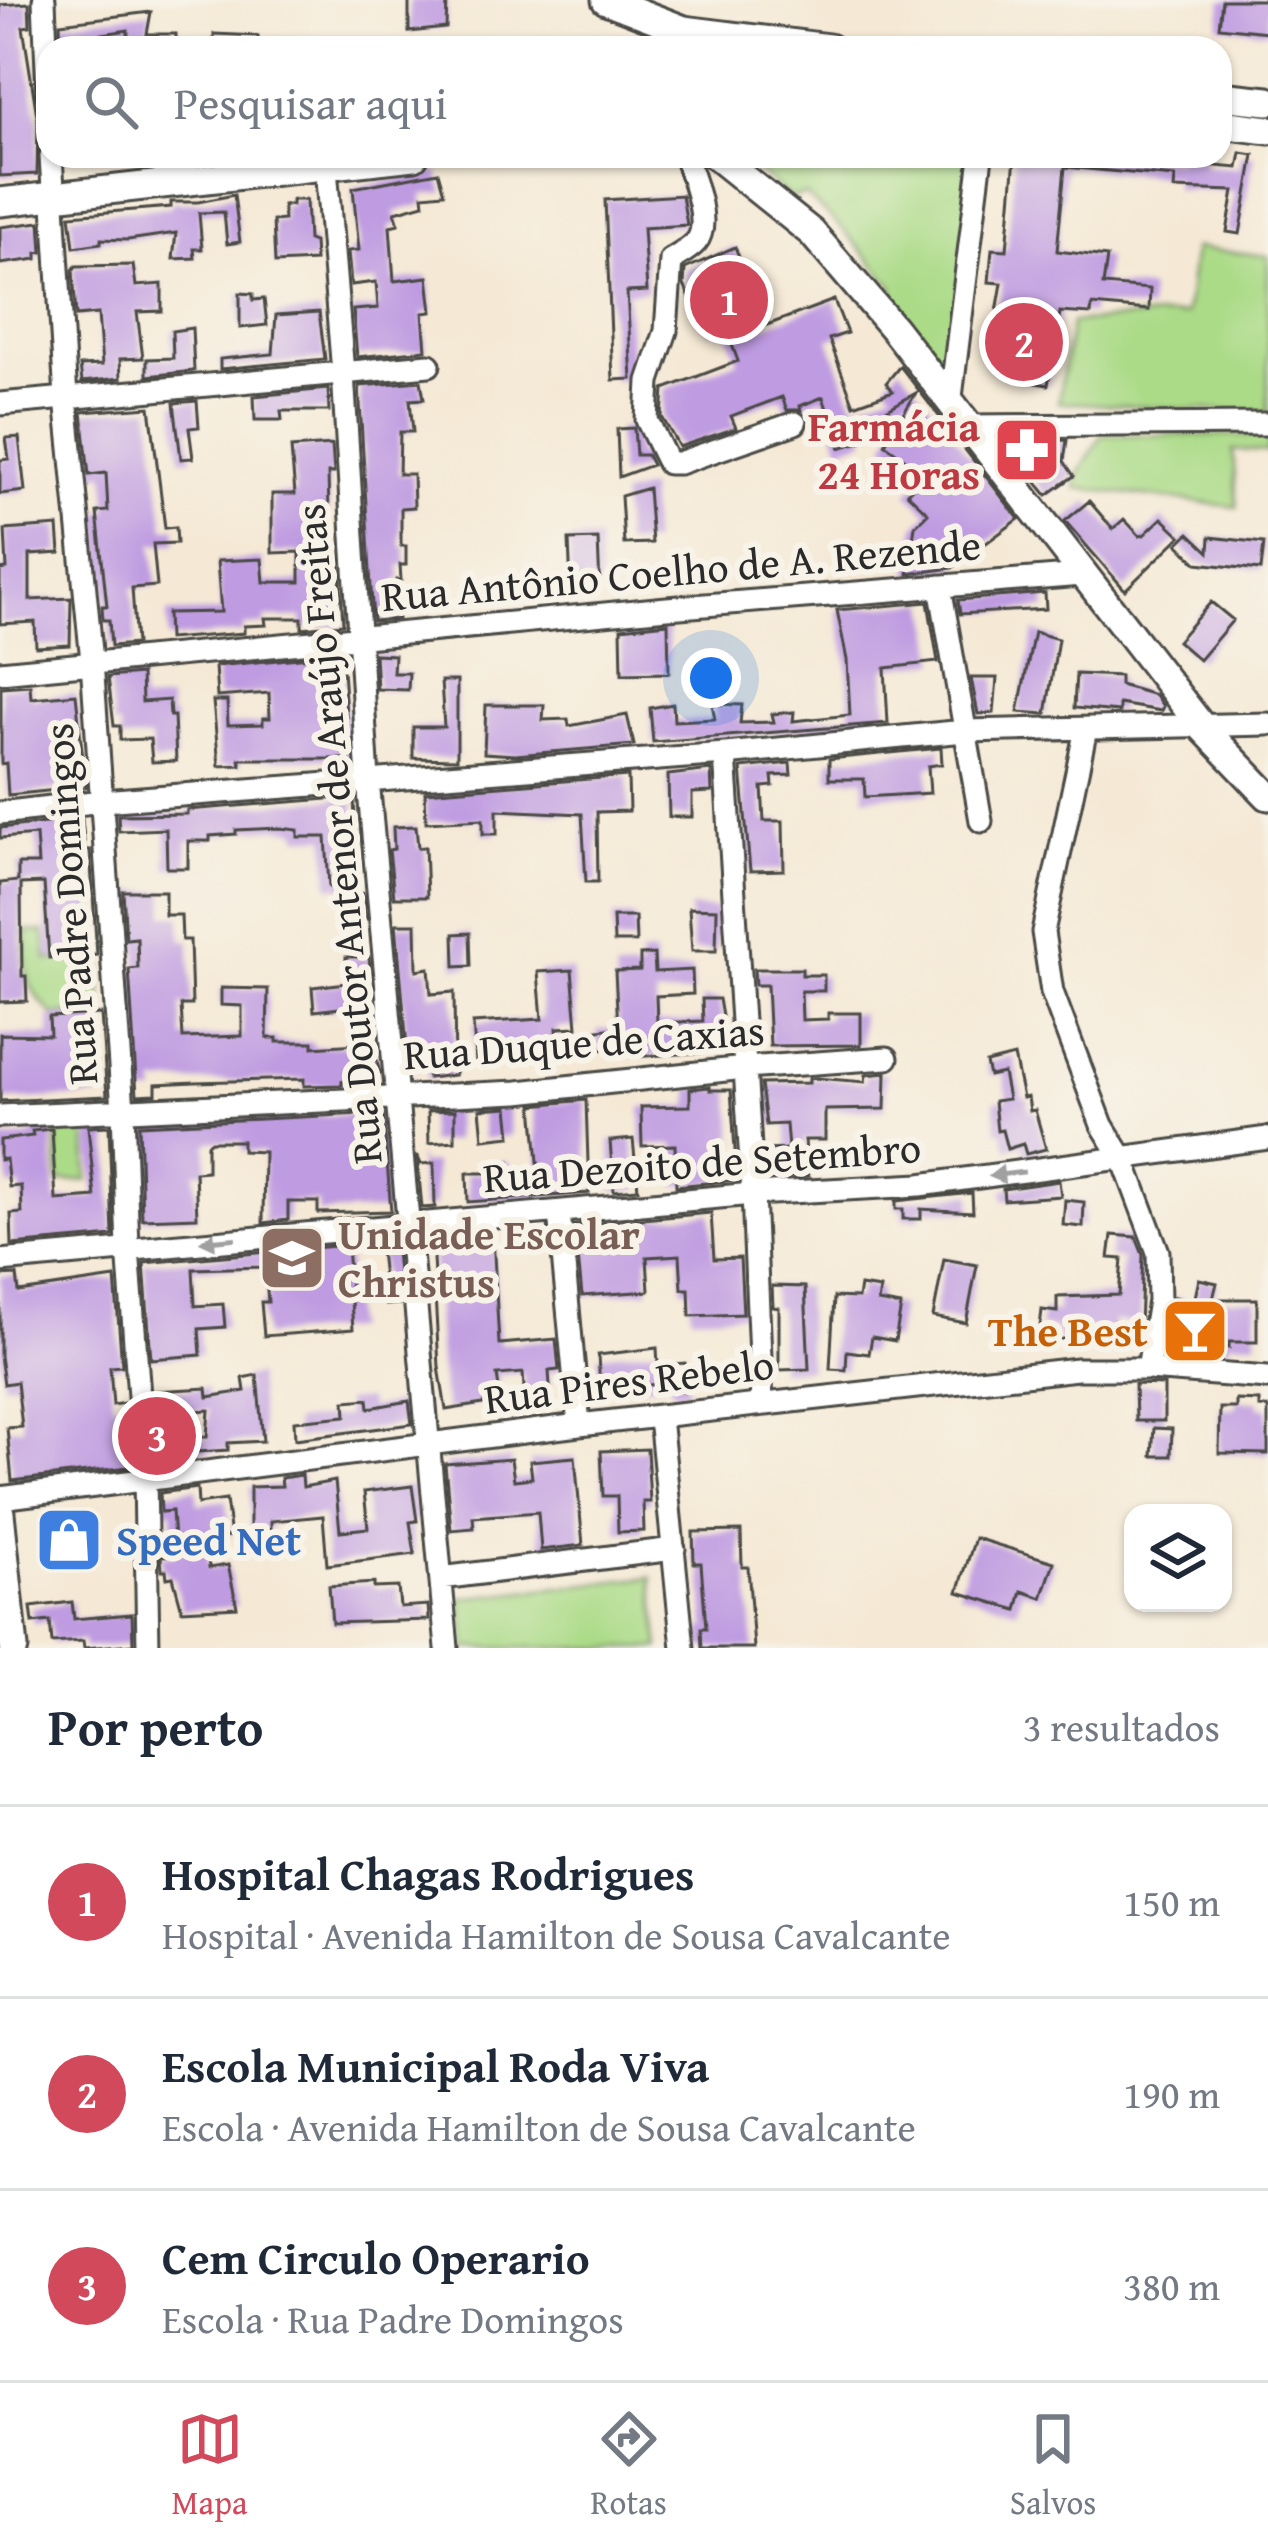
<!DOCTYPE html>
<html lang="pt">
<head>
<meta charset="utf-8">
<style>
  :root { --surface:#fff; --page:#f6f6f7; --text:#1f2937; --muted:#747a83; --line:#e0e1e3; --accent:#d1495b }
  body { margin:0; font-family:"Gentium Book Plus",serif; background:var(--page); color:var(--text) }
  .controls { position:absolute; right:36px; bottom:36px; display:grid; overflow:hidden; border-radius:24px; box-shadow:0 3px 9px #0004 }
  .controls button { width:108px; height:108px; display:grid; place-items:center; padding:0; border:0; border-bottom:3px solid var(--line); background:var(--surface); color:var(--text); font:60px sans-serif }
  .you { position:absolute; left:711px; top:678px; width:42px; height:42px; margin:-30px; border:9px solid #fff; border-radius:50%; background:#1a73e8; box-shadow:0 0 0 18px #1a73e833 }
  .badge { display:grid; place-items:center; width:78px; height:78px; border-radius:50%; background:var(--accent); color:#fff; font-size:39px; font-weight:700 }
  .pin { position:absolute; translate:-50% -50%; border:6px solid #fff; box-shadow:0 3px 12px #0006 }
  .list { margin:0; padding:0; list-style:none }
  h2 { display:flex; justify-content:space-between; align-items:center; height:156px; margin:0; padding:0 48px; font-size:51px }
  h2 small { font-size:39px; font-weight:400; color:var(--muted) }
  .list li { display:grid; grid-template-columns:78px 1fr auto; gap:36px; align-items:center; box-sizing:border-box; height:192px; padding:0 48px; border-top:3px solid var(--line) }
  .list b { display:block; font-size:45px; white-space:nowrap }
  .list p { margin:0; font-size:39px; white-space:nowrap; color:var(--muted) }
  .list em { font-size:39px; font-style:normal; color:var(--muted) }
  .icon { flex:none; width:66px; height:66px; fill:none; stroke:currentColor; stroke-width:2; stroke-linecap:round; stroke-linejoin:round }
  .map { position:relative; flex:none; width:1268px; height:1648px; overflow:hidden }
  .search { position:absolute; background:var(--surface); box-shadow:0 3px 9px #0004; left:36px; right:36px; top:36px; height:132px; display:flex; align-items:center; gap:30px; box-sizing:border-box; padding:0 42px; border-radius:36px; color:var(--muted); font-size:45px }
  .sheet { height:732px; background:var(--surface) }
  nav { display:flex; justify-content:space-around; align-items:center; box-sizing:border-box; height:168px; border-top:3px solid var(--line); background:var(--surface); font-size:33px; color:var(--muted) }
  nav a { display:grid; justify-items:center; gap:6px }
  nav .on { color:var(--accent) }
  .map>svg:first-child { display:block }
  .green { fill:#acdb88; stroke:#6c835a; stroke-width:3 }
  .building { fill:#bf9be1 }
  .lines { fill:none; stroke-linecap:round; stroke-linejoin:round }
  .minor-casing { stroke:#494844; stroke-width:27 }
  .major-casing { stroke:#494844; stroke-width:33 }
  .minor { stroke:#fff; stroke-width:21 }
  .major { stroke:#fff; stroke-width:27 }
  .oneway { fill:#a0a0a0 }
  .labels { text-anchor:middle; stroke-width:12; stroke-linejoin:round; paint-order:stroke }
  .health-label { font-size:42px; font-weight:bold; fill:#be3a42; stroke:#f7f3e8; text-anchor:end }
  .street-label { font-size:42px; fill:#2b2b2b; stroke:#f7f3e8 }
  .education-label { font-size:42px; font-weight:bold; fill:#785e54; stroke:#f7f3e8; text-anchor:start }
  .food-label { font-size:42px; font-weight:bold; fill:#c56008; stroke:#f7f3e8; text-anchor:end }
  .shop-label { font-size:42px; font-weight:bold; fill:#366cbe; stroke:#f7f3e8; text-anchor:start }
</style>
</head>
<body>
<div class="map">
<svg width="1268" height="1648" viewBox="0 0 1268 1648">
  <rect width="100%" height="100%" fill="#f7f3e8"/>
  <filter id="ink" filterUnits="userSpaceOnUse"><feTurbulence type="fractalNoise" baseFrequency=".00833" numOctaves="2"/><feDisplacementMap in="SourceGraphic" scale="24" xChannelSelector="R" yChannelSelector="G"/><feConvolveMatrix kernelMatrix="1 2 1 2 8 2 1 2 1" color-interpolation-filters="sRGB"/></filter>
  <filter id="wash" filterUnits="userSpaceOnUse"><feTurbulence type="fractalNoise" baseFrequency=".004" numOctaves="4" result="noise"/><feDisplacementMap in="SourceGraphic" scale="48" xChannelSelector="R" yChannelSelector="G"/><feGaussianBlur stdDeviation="2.7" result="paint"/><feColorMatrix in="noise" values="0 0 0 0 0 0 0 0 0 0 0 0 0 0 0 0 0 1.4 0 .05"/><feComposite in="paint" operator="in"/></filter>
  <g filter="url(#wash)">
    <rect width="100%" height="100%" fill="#f5e9d5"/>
    <!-- green -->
    <path class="green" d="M738 156H976L950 356 938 360 932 356 891 303 894 287 841 227 805 195 791 198Z
      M1194 248 1268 256V413L1058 402 1071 323 1186 314Z
      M1102 435H1268V452L1233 450 1237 507 1076 488 1079 473Z
      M26 931 44 932 47 960 100 958 102 1011 54 1015C23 988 26 970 26 931Z
      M85 1125 88 1180 59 1182 56 1127Z
      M652 1577 660 1648H467L461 1598Z"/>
    <g id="blocks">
      <!-- building -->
      <path class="building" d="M409 0H447L446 28 409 32Z
        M1222 0H1268V32L1219 27Z
        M29 3 30 26 23 27 38 122 37 174 0 176V5Z
        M151 12 147 34H176V48H127L128 30 96 35V48H61L60 23Z
        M214 34 258 36 259 48H214Z
        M1241 153 1254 155 1240 234 1227 232 1234 191 1174 189 1175 177 1065 167 1057 251 1107 257 1103 285 1150 289 1149 310 1092 305 1091 314 1060 312 1048 385 1012 379 1019 333 994 329 1002 283 989 282 992 249 1007 250 1015 156 1177 160 1179 156 1204 158 1203 165 1238 168Z
        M438 172 444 193 423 195 424 204 395 212 399 224 390 226 394 281 428 277 432 312 423 313 426 350 357 357 353 310 378 308 376 282 351 285 348 251 359 250 353 188Z
        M234 195 240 242 227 244 224 212 199 213 202 249H194L195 258 173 259 176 233 128 240 101 239V243L74 247 70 215 171 207V202H198Z
        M682 195 687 225 643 228 647 291 627 292 632 379 613 380 605 200Z
        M292 200H306L308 240 314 242 315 261 275 263 273 221 284 220 283 205H292Z
        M40 222 42 252 37 253V259L0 264V227Z
        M735 247 744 269 736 273 759 328 834 300 847 333 829 339 854 405 893 391 886 383 900 366 1019 519 952 568 908 574 915 526 928 513 907 493 926 474 885 444 916 393 865 422 866 440 840 448 823 397 800 406 801 410H787L782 397 731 416 736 428 679 447 662 417 664 389 738 361 725 326 710 333 694 296 690 298 684 285 685 269Z
        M133 265 136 286 162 284V311L137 312 143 358 120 359 121 378 82 382 80 366 102 365 98 314 76 316 73 270 76 266Z
        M240 293 253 294V300L264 299 267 325 240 328Z
        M319 312 325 359 220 369V359L273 354 276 315Z
        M192 328 194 371 147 376V359L173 358 172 331Z
        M421 381 424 399 410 400 413 432H400L399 474H413L414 507 401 508V546H406V565H400L401 580H396L398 619 373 621 359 386Z
        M328 389 329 411H281L282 420H255L254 396Z
        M197 401 199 427 189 428 193 458 181 459 174 403Z
        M150 407 165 528 176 527 177 543 153 544 157 586 132 588 136 644 111 646 109 620H103L102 606H107L97 512 108 511 106 473 89 475 82 412Z
        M634 428 636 455H647L652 465 619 477 617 429Z
        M19 437 25 491 0 494V460L9 459 6 438Z
        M1067 440 1064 461 1074 476 1047 495 1003 441Z
        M332 445 334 473H328L329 513H325L327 555H339L343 624 302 628V618H265L266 625 244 626V633L168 639 167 613 221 612 217 561 262 559 264 582H300V552L272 553V494H295L291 448Z
        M648 488 652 543 624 544 621 496Z
        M1089 501 1113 529 1124 519 1140 536 1144 535 1162 518 1181 536 1125 590 1065 521Z
        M58 526 60 553 30 555V600L71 598 70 645 36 647 35 622 0 624V570L7 569 5 530Z
        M1189 533 1209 552 1210 537 1264 543 1261 570 1197 563 1178 544Z
        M598 539 600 587 571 588 569 540Z
        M1045 593 1046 609 960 614 958 600Z
        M928 602 938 662 885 668 888 723 653 742 650 708 673 704 674 721 715 719 712 704 742 705 740 723 774 722 772 714 794 712 793 721 850 715 847 660 837 610Z
        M1211 602 1233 620 1199 660 1177 641Z
        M668 623 669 673 622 674 621 628Z
        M1034 632 1058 639 1046 714 1018 712Z
        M342 654 349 759H240L241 765 219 766 213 701H227L228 725 263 724V718H270L269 693 217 697 215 666Z
        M375 654 394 655 393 673H409L408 690 377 689Z
        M141 674 142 702 169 700 170 716H174L176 761 152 762 150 739 120 740V726H114L108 677Z
        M1076 674 1120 676V685L1155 695 1163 706 1161 711 1119 704V712L1074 708Z
        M971 678H997L994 713 978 714Z
        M441 681H457V759L413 758V727H444Z
        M30 685 31 698 76 694 86 787 8 795 6 763 1 764V687Z
        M486 705H544L543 720 568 719 569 726 627 715 634 745 515 755 484 753Z
        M941 748 942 764 928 766 930 793 865 797 864 779H829V759Z
        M790 763 791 775 772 776 773 786 762 787 764 821H783L784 870 750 871 741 768Z
        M711 770 712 792 692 793V817H669L668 775Z
        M628 776 629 811 597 812 598 882H586L582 814 497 810V834H483V819L426 822 425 792Z
        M354 797 358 894 363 893 366 919 344 920 342 886 329 887 326 837H298V830L280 828 236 830V834L210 836V841H188V868H167L166 829 119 831 118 815 187 814V810Z
        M82 819 85 850H90L97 955 49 958 44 883 21 884 22 976H26L27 1001 0 1002V883L18 881V864H38L36 835 0 838V828Z
        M416 826 418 848 425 847 427 897H394L389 850 394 849 393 827Z
        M123 891H165V915H181L182 940H190L192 1005H181L183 1038 242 1036V1006L221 1005V988L268 989 267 1038H277V1042H313V1047L372 1043 380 1073 349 1075V1081H342V1085L304 1086V1079L195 1082 156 1084V1094L137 1095 129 969 138 968 137 938 126 939Z
        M689 908 717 909 716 951H692Z
        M613 917H635L636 942H614Z
        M396 924H416L417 970 429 968 431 994 454 992 455 1075 428 1078 427 1068 409 1069Z
        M470 933 471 966 455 967 454 934Z
        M654 954 655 972 692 970 693 994 656 996 657 1023 703 1021 702 999H719L728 1051 631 1057V1046L599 1050 597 1030 618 1028 615 971 640 970V955Z
        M346 957H369L371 978 346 979Z
        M754 969H802V975H824V991H801L802 1020 828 1019V1013H861V1045L770 1046 767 985H755Z
        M572 970 577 1027 557 1028 558 1045 531 1047 532 1060 476 1063 473 1023 542 1019 538 972Z
        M356 982 358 1006 314 1011 312 987Z
        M101 1014 107 1096 0 1101V1034L50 1035 49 1017Z
        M1014 1056 1023 1098 1028 1097 1030 1111 1035 1110 1046 1149 1026 1154 1023 1144 1007 1149 1002 1130 997 1131 994 1101 1008 1099 1003 1073 989 1076 986 1063Z
        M886 1073 885 1109 825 1110V1140H805L808 1176 790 1177 789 1169 767 1170 765 1150 788 1149 786 1124 766 1125 761 1084 809 1083V1079L816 1078 865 1082 866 1075Z
        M710 1087V1090H731L737 1180 676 1186 675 1145 642 1146 641 1107 690 1106V1089Z
        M586 1100 589 1193 468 1202 467 1173H490V1162L509 1161V1174L539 1173 533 1105Z
        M508 1107 511 1136 483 1139 480 1109Z
        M455 1110V1141L429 1143 428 1111Z
        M383 1113 391 1211 318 1213V1202H288V1220L263 1223 264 1152 242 1151V1141H211L207 1144V1171L195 1172 197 1217 142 1219 139 1125Z
        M109 1126 113 1236 12 1245 11 1214 22 1213 21 1186 9 1187 6 1159 0 1160V1140L33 1136 32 1131 52 1129 56 1200 95 1197 88 1127Z
        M633 1139 638 1189 614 1191 610 1141Z
        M417 1155 421 1164 434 1163 435 1207 422 1208Z
        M1059 1181 1061 1196 1004 1200 1003 1189Z
        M972 1193 973 1212 921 1209V1219H903V1209H896V1201Z
        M1065 1200 1084 1202 1083 1227 1063 1225Z
        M711 1213 714 1259 740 1258 743 1314 690 1316 689 1289H682L680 1255 647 1257 649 1291 582 1296 575 1225Z
        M1112 1235 1136 1237 1143 1255 1140 1324 1114 1321V1329H1076L1077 1339H1058L1057 1329 1040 1327 1042 1310 1057 1312V1297L1119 1295 1122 1259 1109 1258Z
        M493 1237 499 1344 556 1339 559 1370 549 1371 551 1401 525 1403 523 1373 497 1375 501 1401 446 1410 439 1367 432 1240Z
        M395 1241 401 1304 386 1305 379 1242Z
        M347 1245 353 1329 264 1336 261 1302H268L265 1267 193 1269 195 1306 223 1304 225 1327 199 1329 201 1355 151 1359 144 1263Z
        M944 1259 977 1265 966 1323 933 1317Z
        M17 1275 19 1292 115 1278 122 1366 110 1367 113 1405 124 1403 129 1467 12 1481 7 1428 22 1427 17 1382 4 1384 0 1356V1276Z
        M1199 1279 1217 1283 1213 1299H1257V1342H1229V1348L1209 1347 1207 1358 1172 1351 1177 1332 1171 1331 1174 1297 1194 1302Z
        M772 1286 805 1287 809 1369 779 1370V1308L773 1307Z
        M860 1286 880 1289 878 1302 901 1306 895 1341 872 1337 869 1354 847 1351 846 1370 830 1369 834 1297 858 1298Z
        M657 1348 658 1365 685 1363 688 1391 672 1392 671 1383 600 1389 598 1355Z
        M257 1375 263 1441 228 1443V1450L198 1452 197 1437H207L209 1410 157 1413 155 1391 207 1388 208 1397 245 1391 243 1378Z
        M1135 1384 1164 1385V1421H1136Z
        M368 1399 369 1408 409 1401 412 1424 295 1439 294 1421 346 1416 345 1401Z
        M1236 1400 1259 1401V1407L1268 1408V1454L1219 1453 1220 1408H1236Z
        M1154 1428 1172 1429 1171 1456H1152Z
        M647 1449 650 1502H643L644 1531 618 1532 617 1496H603L601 1451Z
        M575 1457 583 1545 541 1550 538 1512 473 1517 474 1528 451 1530 445 1464 511 1459 514 1480 532 1478 530 1461Z
        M302 1475 303 1487 335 1481 340 1531 368 1528 364 1492 412 1486 417 1521 410 1522 415 1554 327 1565 323 1516 271 1521V1529L250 1530V1487L282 1486 281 1478Z
        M197 1488 198 1504 226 1500 231 1536 207 1539 209 1568 228 1565 237 1607 182 1610 173 1577 167 1578 166 1570H162L161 1556 175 1555 172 1511 161 1512 160 1493Z
        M741 1531 742 1567H748L754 1648H702L701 1628H706L701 1563H694L693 1532Z
        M975 1538 1054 1562 1042 1598 1022 1591 1017 1610 958 1592Z
        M374 1583V1588L398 1587 400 1607 428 1605 429 1620 332 1623 329 1586Z
        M72 1602 74 1619 132 1614 133 1644 84 1648 83 1641 52 1643 50 1621 33 1623 31 1607Z"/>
    </g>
  </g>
  <g filter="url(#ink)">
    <use href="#blocks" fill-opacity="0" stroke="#494844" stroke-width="3"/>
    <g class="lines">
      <defs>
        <path id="minor" d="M44 0 48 93
          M51 156 66 398 92 661 123 1110 128 1248 145 1477 148 1648
          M325 156 343 373 368 780 447 1648
          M685 156C692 176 712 224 696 242 690 249 679 255 671 260L666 331 649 381 647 420 668 463H679L795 423
          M0 404 429 365
          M950 405 981 156
          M966 426 1268 424
          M940 586 981 821
          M0 672 667 608 1082 575
          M1086 729 1043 932 1052 992 1102 1125 1123 1159 1158 1252 1159 1301 1148 1369
          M725 754 753 1194 762 1404
          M0 813 102 801 725 754 965 731 1268 724
          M0 1116 518 1092 745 1068 887 1058
          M559 1212 579 1425
          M0 1261 753 1194 920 1185 1268 1138
          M660 1417 683 1648
          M0 1498 579 1425 1077 1369H1148L1268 1378
          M441 1578 674 1549"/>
        <path id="major" d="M606 0 684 30 829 48
          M1220 96 1268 101
          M1220 124 1268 130
          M716 156 812 233 894 329 1202 727 1268 796
          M0 202 414 156
          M0 1513 14 1648"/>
      </defs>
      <!-- minor casing -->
      <use href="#minor" class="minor-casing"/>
      <!-- major casing -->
      <use href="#major" class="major-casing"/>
      <!-- minor -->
      <use href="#minor" class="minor"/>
      <!-- major -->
      <use href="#major" class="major"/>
    </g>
    <!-- one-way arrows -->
    <defs><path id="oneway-solid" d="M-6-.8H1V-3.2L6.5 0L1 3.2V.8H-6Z" transform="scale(3)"/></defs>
    <g class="oneway">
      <use href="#oneway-solid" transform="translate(1007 1174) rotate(173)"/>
      <use href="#oneway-solid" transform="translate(218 1240) rotate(175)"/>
    </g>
  </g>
  <!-- icons -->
  <defs>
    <symbol id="pharmacy-square" viewBox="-11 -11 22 22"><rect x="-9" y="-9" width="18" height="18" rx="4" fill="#e0444e" stroke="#f7f3e8"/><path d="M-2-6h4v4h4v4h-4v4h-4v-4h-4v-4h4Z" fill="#fff"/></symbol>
    <symbol id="school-square" viewBox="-11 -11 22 22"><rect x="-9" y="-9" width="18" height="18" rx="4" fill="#8d6e63" stroke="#f7f3e8"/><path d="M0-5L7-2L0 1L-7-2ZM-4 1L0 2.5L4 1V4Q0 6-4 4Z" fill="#fff"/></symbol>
    <symbol id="bar-square" viewBox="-11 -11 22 22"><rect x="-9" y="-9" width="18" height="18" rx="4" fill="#e8710a" stroke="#f7f3e8"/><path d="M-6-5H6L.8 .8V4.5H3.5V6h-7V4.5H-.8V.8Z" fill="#fff"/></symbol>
    <symbol id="shop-square" viewBox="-11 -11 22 22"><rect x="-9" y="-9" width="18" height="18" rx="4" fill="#3f7fe0" stroke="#f7f3e8"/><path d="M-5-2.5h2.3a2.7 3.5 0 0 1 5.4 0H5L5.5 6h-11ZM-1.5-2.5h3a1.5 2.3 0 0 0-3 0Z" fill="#fff"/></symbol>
  </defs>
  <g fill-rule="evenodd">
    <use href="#pharmacy-square" x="989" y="412" width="76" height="76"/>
    <use href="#school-square" x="254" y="1220" width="76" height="76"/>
    <use href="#bar-square" x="1157" y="1293" width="76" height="76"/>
    <use href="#shop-square" x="31" y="1502" width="76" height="76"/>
  </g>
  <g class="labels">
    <!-- health labels -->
    <g class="health-label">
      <text x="980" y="441">Farmácia<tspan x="980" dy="48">24 Horas</tspan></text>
    </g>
    <!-- street labels -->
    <g class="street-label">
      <text transform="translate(681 570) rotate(-5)" y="15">Rua Antônio Coelho de A. Rezende</text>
      <text transform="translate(338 834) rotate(-95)" y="15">Rua Doutor Antenor de Araújo Freitas</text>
      <text transform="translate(70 904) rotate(-94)" y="15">Rua Padre Domingos</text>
      <text transform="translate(584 1042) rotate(-4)" y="15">Rua Duque de Caxias</text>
      <text transform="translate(702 1162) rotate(-4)" y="15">Rua Dezoito de Setembro</text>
      <text transform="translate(629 1381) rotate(-7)" y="15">Rua Pires Rebelo</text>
    </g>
    <!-- education labels -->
    <g class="education-label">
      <text x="338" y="1249">Unidade Escolar<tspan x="338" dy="48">Christus</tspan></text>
    </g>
    <!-- food labels -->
    <g class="food-label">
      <text x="1148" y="1346">The Best</text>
    </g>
    <!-- shop labels -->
    <g class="shop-label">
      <text x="116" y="1555">Speed Net</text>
    </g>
  </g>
</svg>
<div class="controls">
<button><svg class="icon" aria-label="layers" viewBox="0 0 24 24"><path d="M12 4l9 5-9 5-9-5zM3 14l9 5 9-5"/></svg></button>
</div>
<div class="you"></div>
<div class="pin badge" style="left:729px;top:300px">1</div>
<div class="pin badge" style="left:1024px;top:342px">2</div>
<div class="pin badge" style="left:157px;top:1436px">3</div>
<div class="search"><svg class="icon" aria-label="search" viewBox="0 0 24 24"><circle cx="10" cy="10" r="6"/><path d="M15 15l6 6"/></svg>Pesquisar aqui</div>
</div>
<section class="sheet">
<h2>Por perto<small>3 resultados</small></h2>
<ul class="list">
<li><span class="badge">1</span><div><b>Hospital Chagas Rodrigues</b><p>Hospital · Avenida Hamilton de Sousa Cavalcante</p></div><em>150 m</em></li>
<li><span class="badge">2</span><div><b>Escola Municipal Roda Viva</b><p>Escola · Avenida Hamilton de Sousa Cavalcante</p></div><em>190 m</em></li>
<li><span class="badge">3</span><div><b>Cem Circulo Operario</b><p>Escola · Rua Padre Domingos</p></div><em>380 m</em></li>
</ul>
</section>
<nav>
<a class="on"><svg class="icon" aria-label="map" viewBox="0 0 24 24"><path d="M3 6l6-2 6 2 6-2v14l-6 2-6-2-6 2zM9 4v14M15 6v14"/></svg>Mapa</a>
<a><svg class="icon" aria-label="directions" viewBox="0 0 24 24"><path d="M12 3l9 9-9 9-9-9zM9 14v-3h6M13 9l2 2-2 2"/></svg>Rotas</a>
<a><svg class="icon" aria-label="saved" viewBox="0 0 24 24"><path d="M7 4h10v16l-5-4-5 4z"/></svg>Salvos</a>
</nav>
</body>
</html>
